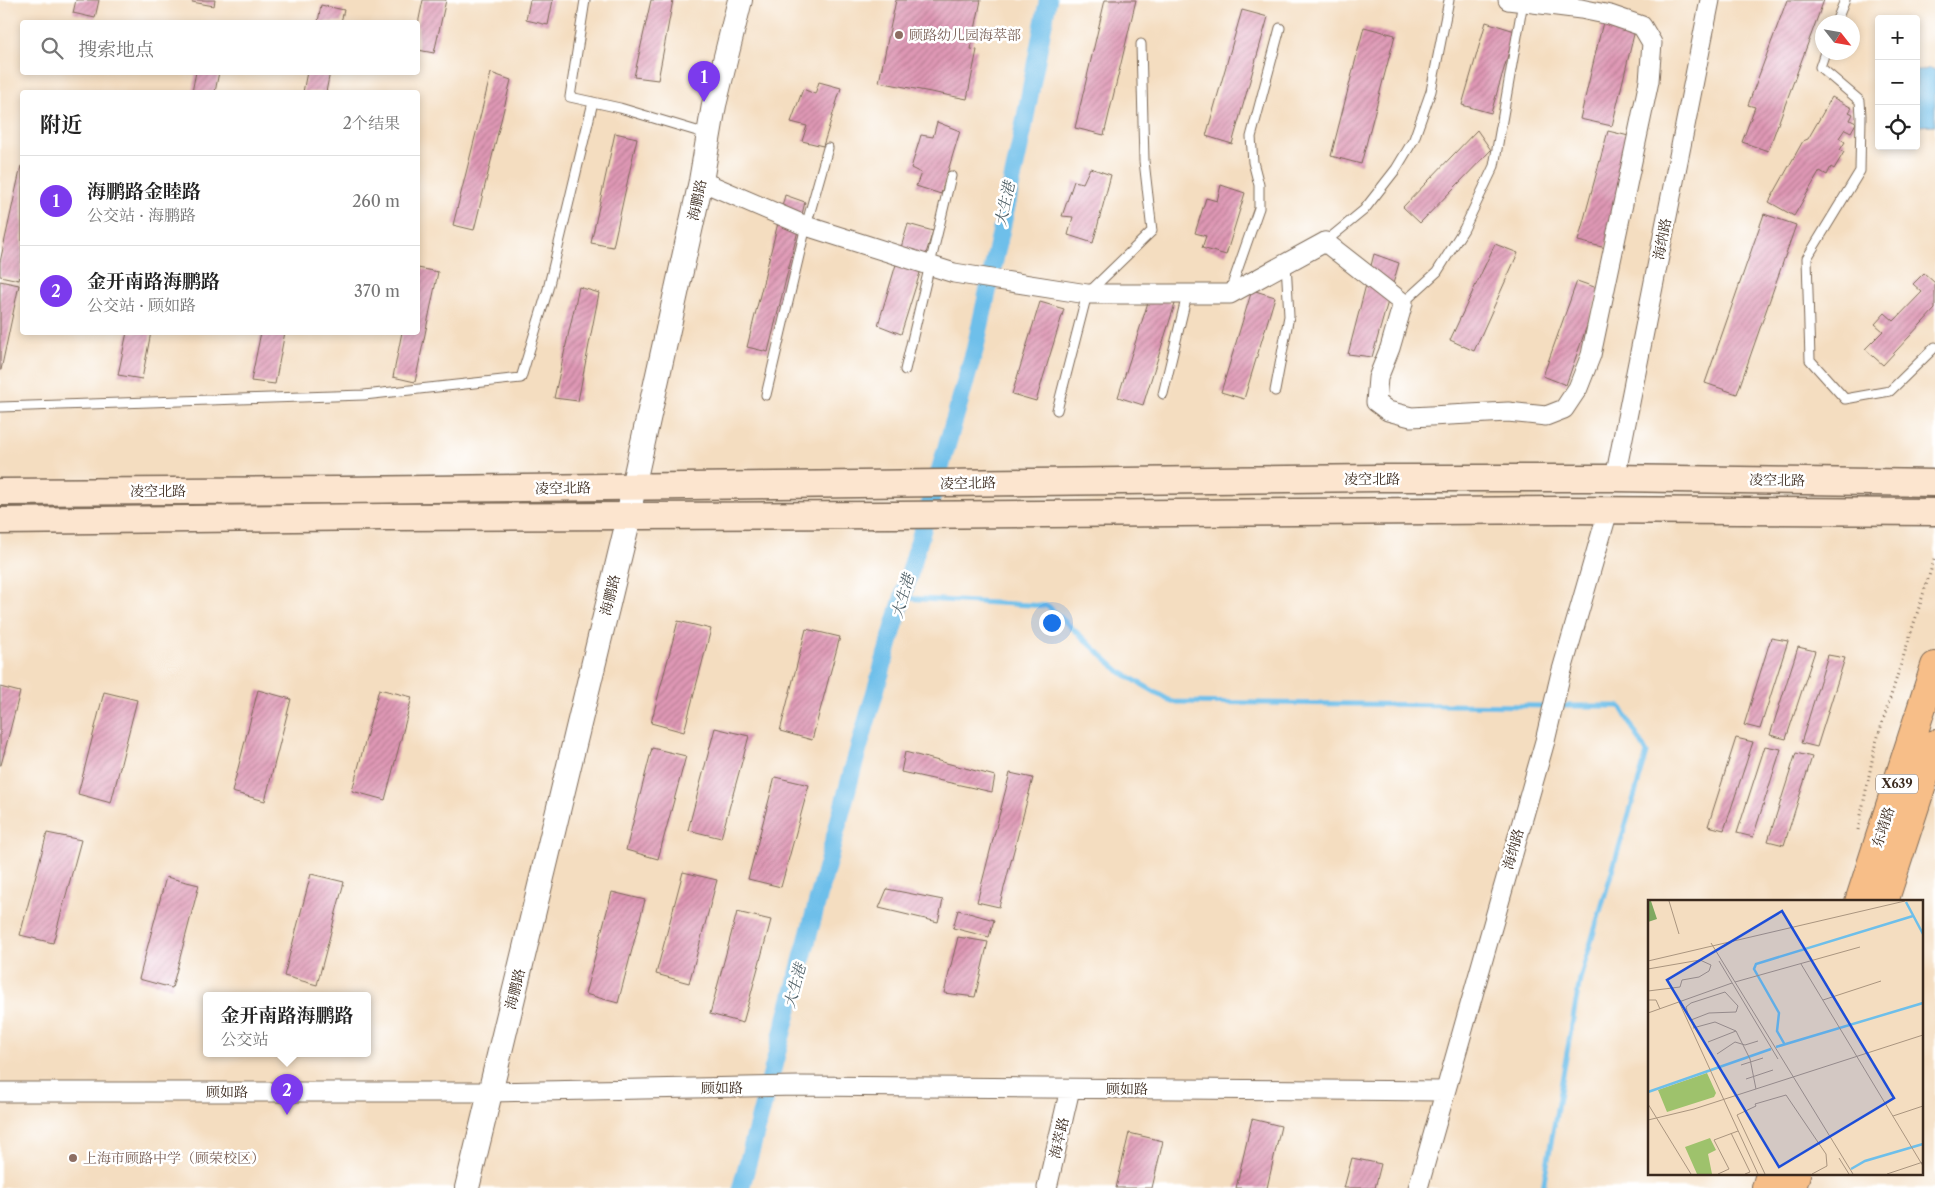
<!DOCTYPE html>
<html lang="zh">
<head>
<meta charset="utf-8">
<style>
  :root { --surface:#fff; --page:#f6f6f6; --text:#222; --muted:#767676; --line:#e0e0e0; --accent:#7c3aed }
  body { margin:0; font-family:"Libre Caslon Text","Noto Serif SC",serif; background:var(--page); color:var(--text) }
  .controls { position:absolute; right:15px; top:15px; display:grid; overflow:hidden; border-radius:5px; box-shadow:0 2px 8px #0003 }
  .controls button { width:45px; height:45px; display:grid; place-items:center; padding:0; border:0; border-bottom:1px solid var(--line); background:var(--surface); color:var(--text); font:25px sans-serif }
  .compass { position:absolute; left:1815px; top:15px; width:45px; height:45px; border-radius:50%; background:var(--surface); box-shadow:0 2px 8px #0003; rotate:121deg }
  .you { position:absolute; left:1051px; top:622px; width:18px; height:18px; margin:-12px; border:4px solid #fff; border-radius:50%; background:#1a73e8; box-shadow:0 0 0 8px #1a73e833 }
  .badge { display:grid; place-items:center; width:32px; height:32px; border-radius:50%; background:var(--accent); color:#fff; font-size:16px; font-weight:700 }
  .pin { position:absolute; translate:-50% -41px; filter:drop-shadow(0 1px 2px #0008) }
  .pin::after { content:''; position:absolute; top:26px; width:18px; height:15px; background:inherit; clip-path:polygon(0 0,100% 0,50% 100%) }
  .popup { position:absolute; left:203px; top:992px; width:168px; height:65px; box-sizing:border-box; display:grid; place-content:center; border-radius:5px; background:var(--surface); filter:drop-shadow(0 1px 4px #0005); font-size:16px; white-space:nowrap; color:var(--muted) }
  .popup b { font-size:19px; color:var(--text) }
  .popup::after { content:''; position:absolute; left:50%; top:100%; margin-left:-10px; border:10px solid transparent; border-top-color:var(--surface) }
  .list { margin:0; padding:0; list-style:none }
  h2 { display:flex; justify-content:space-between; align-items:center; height:65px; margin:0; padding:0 20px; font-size:21px }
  h2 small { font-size:16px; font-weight:400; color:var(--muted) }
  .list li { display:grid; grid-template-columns:32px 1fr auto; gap:15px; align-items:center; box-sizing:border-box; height:90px; padding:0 20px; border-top:1px solid var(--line) }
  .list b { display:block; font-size:19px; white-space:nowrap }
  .list p { margin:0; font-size:16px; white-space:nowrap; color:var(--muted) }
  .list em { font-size:16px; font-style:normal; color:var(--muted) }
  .icon { flex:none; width:28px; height:28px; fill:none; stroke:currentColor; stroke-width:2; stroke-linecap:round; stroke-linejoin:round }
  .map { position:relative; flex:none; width:1935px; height:1188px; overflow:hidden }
  .search { position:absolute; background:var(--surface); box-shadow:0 2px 8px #0003; left:20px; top:20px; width:400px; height:55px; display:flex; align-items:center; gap:12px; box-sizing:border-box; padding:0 18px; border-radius:5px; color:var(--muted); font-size:19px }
  .panel { position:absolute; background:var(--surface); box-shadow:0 2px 8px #0003; left:20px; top:90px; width:400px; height:245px; border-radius:5px }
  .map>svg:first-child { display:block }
  .water { fill:#6ebfea; stroke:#547484 }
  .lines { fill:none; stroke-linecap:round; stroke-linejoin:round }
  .stream { stroke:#6ebfea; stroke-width:5 }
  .canal { stroke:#6ebfea; stroke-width:18 }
  .building { fill:url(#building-hatch) }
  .service-casing { stroke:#7c6957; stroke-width:11 }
  .minor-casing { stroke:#7c6957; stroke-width:21 }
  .tertiary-casing { stroke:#7c6957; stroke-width:26 }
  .secondary-casing { stroke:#7c6957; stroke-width:29 }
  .primary-casing { stroke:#7c6957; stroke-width:30 }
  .path { stroke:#7c6957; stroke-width:3; stroke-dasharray:1 4; stroke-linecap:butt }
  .service { stroke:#fff; stroke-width:9 }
  .minor { stroke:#fff; stroke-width:19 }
  .tertiary { stroke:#fff; stroke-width:24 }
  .secondary { stroke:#fce5cf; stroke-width:26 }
  .primary { stroke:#f7be88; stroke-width:28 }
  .education-dot { fill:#8d6e63; stroke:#fff; stroke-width:2 }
  .labels { text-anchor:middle; stroke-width:5; stroke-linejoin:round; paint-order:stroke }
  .shield { fill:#fff; stroke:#766a62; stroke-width:1 }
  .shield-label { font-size:12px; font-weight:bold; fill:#3b2a1e }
  .education-label { font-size:14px; fill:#785e54; stroke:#fff; text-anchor:start }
  .street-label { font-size:14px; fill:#3b2a1e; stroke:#fff }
  .water-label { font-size:15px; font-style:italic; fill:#4d5e65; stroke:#fff }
  .inset-river { fill:none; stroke:#6ebfea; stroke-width:2.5 }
  .inset-road { fill:none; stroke:#aa957f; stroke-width:1 }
  .view { fill:#1d4ed8; fill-opacity:0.15; stroke:#1d4ed8; stroke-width:2.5 }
  .inset-edge { fill:none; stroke:#3b2a1e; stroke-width:2.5 }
</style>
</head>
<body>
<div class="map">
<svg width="1935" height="1188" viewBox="0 0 1935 1188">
  <defs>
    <pattern id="building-hatch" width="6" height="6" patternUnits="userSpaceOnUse" patternTransform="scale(1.25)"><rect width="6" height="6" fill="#df98b5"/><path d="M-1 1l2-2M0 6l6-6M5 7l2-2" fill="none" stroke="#b67c93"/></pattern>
  </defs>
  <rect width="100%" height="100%" fill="#fff"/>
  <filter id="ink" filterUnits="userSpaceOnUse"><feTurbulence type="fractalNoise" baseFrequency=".02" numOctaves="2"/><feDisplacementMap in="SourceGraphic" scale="10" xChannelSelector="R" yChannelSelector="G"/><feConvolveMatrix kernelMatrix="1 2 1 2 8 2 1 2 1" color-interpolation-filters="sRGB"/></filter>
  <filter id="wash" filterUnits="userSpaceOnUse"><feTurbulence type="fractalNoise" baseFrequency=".0096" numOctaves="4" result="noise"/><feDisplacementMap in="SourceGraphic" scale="20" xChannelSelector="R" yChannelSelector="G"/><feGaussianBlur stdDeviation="1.12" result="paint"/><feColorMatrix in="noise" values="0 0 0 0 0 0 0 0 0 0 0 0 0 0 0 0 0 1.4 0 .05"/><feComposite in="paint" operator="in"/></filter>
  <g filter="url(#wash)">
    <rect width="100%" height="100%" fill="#f4ddc0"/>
    <!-- water -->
    <path class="water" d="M1930 68 1935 70V125L1917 126 1916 71H1921Z"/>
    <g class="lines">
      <!-- stream -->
      <path class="stream" d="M903 598 1048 606 1119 671 1172 702 1549 706
        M1543 1188 1580 979 1647 753 1620 706H1557"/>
      <!-- canal -->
      <path class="canal" d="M741 1188 853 768 975 349 1020 145 1048 0"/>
    </g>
    <g id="blocks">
      <!-- building -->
      <path class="building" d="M76 0H99L95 18 73 13Z
        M192 0H215L214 6 192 2Z
        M423 0H446L434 53 418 50V24Z
        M530 0H553L548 25 526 20Z
        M651 0H673L658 80 634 77Z
        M896 0H981L971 49 977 50 967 99 879 82Z
        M1105 0H1136L1104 135 1075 128Z
        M1787 0H1824L1768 151 1742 142 1755 107 1748 105Z
        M321 5 344 10 341 22H318Z
        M1242 10 1268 17 1232 144 1206 136Z
        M1486 22 1515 31 1491 113 1462 105Z
        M1603 22 1635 30 1612 126 1580 119Z
        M1364 27 1395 35 1361 164 1331 156Z
        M196 72H219L215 92H192Z
        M307 72H330L326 92H303Z
        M491 73 511 80 474 230 453 225Z
        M819 82 841 88 823 146 802 141 807 126 791 122 803 89 815 94Z
        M1832 97 1852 108 1849 112 1853 114 1850 120 1856 123 1851 132 1845 129 1839 138 1845 142 1840 150 1844 152 1834 169 1831 167 1827 175 1820 171 1794 216 1769 202 1803 141 1808 139Z
        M937 122 960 131 941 194 916 186 921 173 911 168 921 135 933 137Z
        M1477 130 1491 150 1420 223 1403 207Z
        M1608 131 1633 137 1606 248 1578 241Z
        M615 133 637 138 613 247 591 243Z
        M21 166H22V265L19 280 0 276V262Z
        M1090 168 1111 175 1093 243 1068 235 1073 217 1062 216 1074 181 1083 183Z
        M1221 185 1245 193 1226 255 1202 248 1206 236 1195 233 1206 198 1217 201Z
        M785 195 805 202 768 352 747 347Z
        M1764 214 1796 225 1737 394 1705 383Z
        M908 224 933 231 901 334 878 325Z
        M1495 244 1518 253 1474 351 1450 340Z
        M1374 254 1399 263 1372 357 1348 354Z
        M418 268 438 272 415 382 393 377 402 332H418Z
        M1924 273 1935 283V309L1883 365 1865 349 1883 331 1875 324 1885 313 1894 321 1922 292 1913 284Z
        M0 281 19 285 1 370H0Z
        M1577 281 1600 289 1566 385 1543 376Z
        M579 287 599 293 578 401 554 398Z
        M1252 290 1275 297 1244 399 1221 392Z
        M1150 296 1175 304 1143 405 1118 397Z
        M1040 302 1064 309 1036 401 1012 394Z
        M127 332H151L142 379 118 375Z
        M261 332H285L275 384 251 381Z
        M678 621 711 629 684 732 651 723Z
        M806 629 840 637 812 740 780 731Z
        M1771 638 1788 641 1760 729 1744 725Z
        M1798 647 1815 651 1786 739 1770 735Z
        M1828 655 1845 658 1817 747 1801 743Z
        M0 687 20 692 1 765H0Z
        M379 689 412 697 385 800 352 791Z
        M258 690 291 699 265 801 232 792Z
        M104 692 137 700 111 803 78 794Z
        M715 728 749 736 721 838 688 830Z
        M1736 738 1753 742 1724 830 1708 826Z
        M1765 746 1781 749 1753 837 1737 833Z
        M652 748 686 756 658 859 626 850Z
        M905 752 995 776 992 792 901 772Z
        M1796 753 1812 757 1784 845 1768 841Z
        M1010 773 1033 778 999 907 977 902Z
        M775 777 809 785 781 887 748 879Z
        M47 833 81 840 53 943 20 935Z
        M683 872 717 880 689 983 656 974Z
        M311 874 344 882 317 985 284 976Z
        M166 877 199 885 172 988 139 979Z
        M887 889 943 900 938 922 879 908Z
        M612 892 645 900 618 1003 585 994Z
        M958 910 994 920 989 937 953 928Z
        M737 912 771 920 743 1023 710 1014Z
        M958 937 988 942 975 997 944 993Z
        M1252 1119 1281 1126 1267 1188H1236Z
        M1129 1133 1163 1141 1152 1188H1116Z
        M1352 1158 1381 1164 1375 1188H1344Z"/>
    </g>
  </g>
  <g filter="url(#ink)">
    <use href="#blocks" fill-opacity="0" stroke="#7c6957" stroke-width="1"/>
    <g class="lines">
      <defs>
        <path id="service" d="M585 0 570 97 620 108 707 134
          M1836 22 1845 0
          M1825 52 1820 67 1860 101 1861 116 1860 171 1807 258 1810 360 1845 399 1890 391 1935 347
          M1325 242 1364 210 1396 169 1414 139 1431 91 1449 0
          M1230 291 1259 208V185L1253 162 1251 137 1280 28
          M1403 303 1437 272 1464 229 1494 166 1523 2
          M905 370 951 176
          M1275 391 1289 316 1286 263
          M1163 394 1187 295
          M766 395 806 226 828 148
          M0 407 364 395 521 378 548 289 593 102
          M1057 410 1087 294 1152 231 1144 161 1141 44"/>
        <path id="minor" d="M701 181 806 226 954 273 1087 294H1230L1325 242 1403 303 1390 348 1378 378 1376 402 1388 411 1411 417 1508 412 1546 416 1564 409 1578 388 1591 355 1649 81 1652 43 1642 26 1610 15 1581 9 1508 0
          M1615 478 1710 0
          M0 1092H490L799 1086 1444 1091
          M1047 1188 1070 1089
          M1418 1188 1545 741 1560 677 1608 511"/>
        <path id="tertiary" d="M467 1188 629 517 633 487 701 181 714 105 740 0"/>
        <path id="secondary" d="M0 492 342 490 1379 478H1615L1935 483
          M0 521 385 517 894 515 1563 510 1935 512"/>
        <path id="primary" d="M1859 902 1935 666
          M1884 902 1935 744
          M1766 1188 1770 1174
          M1792 1188 1796 1174"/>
      </defs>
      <!-- service casing -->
      <use href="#service" class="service-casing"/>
      <!-- minor casing -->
      <use href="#minor" class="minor-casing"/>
      <!-- tertiary casing -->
      <use href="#tertiary" class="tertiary-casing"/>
      <!-- secondary casing -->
      <use href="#secondary" class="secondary-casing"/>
      <!-- primary casing -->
      <use href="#primary" class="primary-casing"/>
      <!-- path -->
      <path class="path" d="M1858 830 1875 746 1935 557"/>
      <!-- service -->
      <use href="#service" class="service"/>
      <!-- minor -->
      <use href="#minor" class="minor"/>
      <!-- tertiary -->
      <use href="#tertiary" class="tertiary"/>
      <!-- secondary -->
      <use href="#secondary" class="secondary"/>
      <!-- primary -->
      <use href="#primary" class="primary"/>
    </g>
  </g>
  <!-- markers -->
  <g class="education-dot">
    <circle cx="899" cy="35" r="5"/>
    <circle cx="73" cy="1158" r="5"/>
  </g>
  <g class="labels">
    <!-- shield labels -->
    <rect class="shield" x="1876" y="774.5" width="42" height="19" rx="4"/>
    <g class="shield-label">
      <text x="1897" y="788">X639</text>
    </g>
    <!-- education labels -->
    <g class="education-label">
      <text x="909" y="40">顾路幼儿园海萃部</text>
      <text x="83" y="1163">上海市顾路中学（顾荣校区）</text>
    </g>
    <!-- street labels -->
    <g class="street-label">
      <text transform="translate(697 200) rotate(-78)" y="5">海鹏路</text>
      <text transform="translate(1662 239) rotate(-79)" y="5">海纳路</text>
      <text x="1372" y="484">凌空北路</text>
      <text transform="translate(1777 480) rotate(1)" y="5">凌空北路</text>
      <text transform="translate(968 483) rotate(-1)" y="5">凌空北路</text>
      <text transform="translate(563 488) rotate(-1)" y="5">凌空北路</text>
      <text x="158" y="496">凌空北路</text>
      <text transform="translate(610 595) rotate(-76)" y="5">海鹏路</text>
      <text transform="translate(1883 827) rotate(-72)" y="5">东靖路</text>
      <text transform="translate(1513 849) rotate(-74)" y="5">海纳路</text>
      <text transform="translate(515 989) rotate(-76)" y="5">海鹏路</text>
      <text transform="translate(722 1088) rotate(-1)" y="5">顾如路</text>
      <text x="1127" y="1094">顾如路</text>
      <text x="227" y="1097">顾如路</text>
      <text transform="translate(1059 1138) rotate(-77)" y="5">海萃路</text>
    </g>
    <!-- water labels -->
    <g class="water-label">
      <text transform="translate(1005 204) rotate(-78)" y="5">大生港</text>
      <text transform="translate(903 596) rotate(-74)" y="5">大生港</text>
      <text transform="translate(795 986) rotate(-75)" y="5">大生港</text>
    </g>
  </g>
  <!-- overview -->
  <g transform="translate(1648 900)">
    <rect width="275" height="275" fill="#f4ddc0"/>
    <path d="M0 1H3L9 19 0 22Z" fill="#7ea860"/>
    <path d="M59 173 68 193 66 197 19 212 10 190ZM62 238 68 250 60 254 64 274H49L37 247Z" fill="#9ec26c"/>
    <path class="inset-river" d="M258 2 275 34M137 145 129 131 131 113 106 69 108 64 265 16M128 147 275 103M0 192 123 149M203 269 217 261 275 244"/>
    <path class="inset-road" d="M21 1 31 34M63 43 205 274M0 61 257 1M71 61 130 159M153 64 275 266M0 69 52 60 63 65 61 71 51 77 34 80 32 87 0 91M87 82 212 47M0 100H8L12 109M175 100 233 81M31 102 110 274M0 113 84 83M43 120 61 113 88 112 90 106 77 92 43 103 38 107 40 114 43 120 46 127M45 128 67 122 88 131 102 159 108 189M60 142 88 131M69 154 87 142 97 145 110 141M93 165 115 158M98 179 125 170M0 204 43 274M245 216 275 206M0 220 46 209 275 135M83 233 102 272 97 274M191 258 201 274M70 274 81 269 66 240 90 231M117 274 89 215 108 206 107 204 138 195 178 254 179 266 164 274M239 274 275 262"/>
    <path class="view" d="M134 11 246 198 131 267 19 80Z"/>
    <rect width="275" height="275" class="inset-edge"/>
  </g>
</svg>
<div class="controls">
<button>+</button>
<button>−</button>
<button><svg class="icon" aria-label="locate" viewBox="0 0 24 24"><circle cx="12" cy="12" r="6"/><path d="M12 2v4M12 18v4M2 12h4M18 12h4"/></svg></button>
</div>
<svg class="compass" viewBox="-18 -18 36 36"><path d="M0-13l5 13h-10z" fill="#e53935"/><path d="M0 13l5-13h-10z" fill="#767676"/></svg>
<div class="you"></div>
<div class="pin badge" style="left:704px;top:102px">1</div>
<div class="pin badge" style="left:287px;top:1115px">2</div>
<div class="popup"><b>金开南路海鹏路</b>公交站</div>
<div class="search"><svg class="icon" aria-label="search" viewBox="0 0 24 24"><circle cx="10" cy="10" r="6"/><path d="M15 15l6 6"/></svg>搜索地点</div>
<section class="panel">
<h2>附近<small>2个结果</small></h2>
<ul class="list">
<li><span class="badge">1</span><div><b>海鹏路金睦路</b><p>公交站 · 海鹏路</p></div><em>260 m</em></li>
<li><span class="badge">2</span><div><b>金开南路海鹏路</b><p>公交站 · 顾如路</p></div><em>370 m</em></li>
</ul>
</section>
</div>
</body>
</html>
